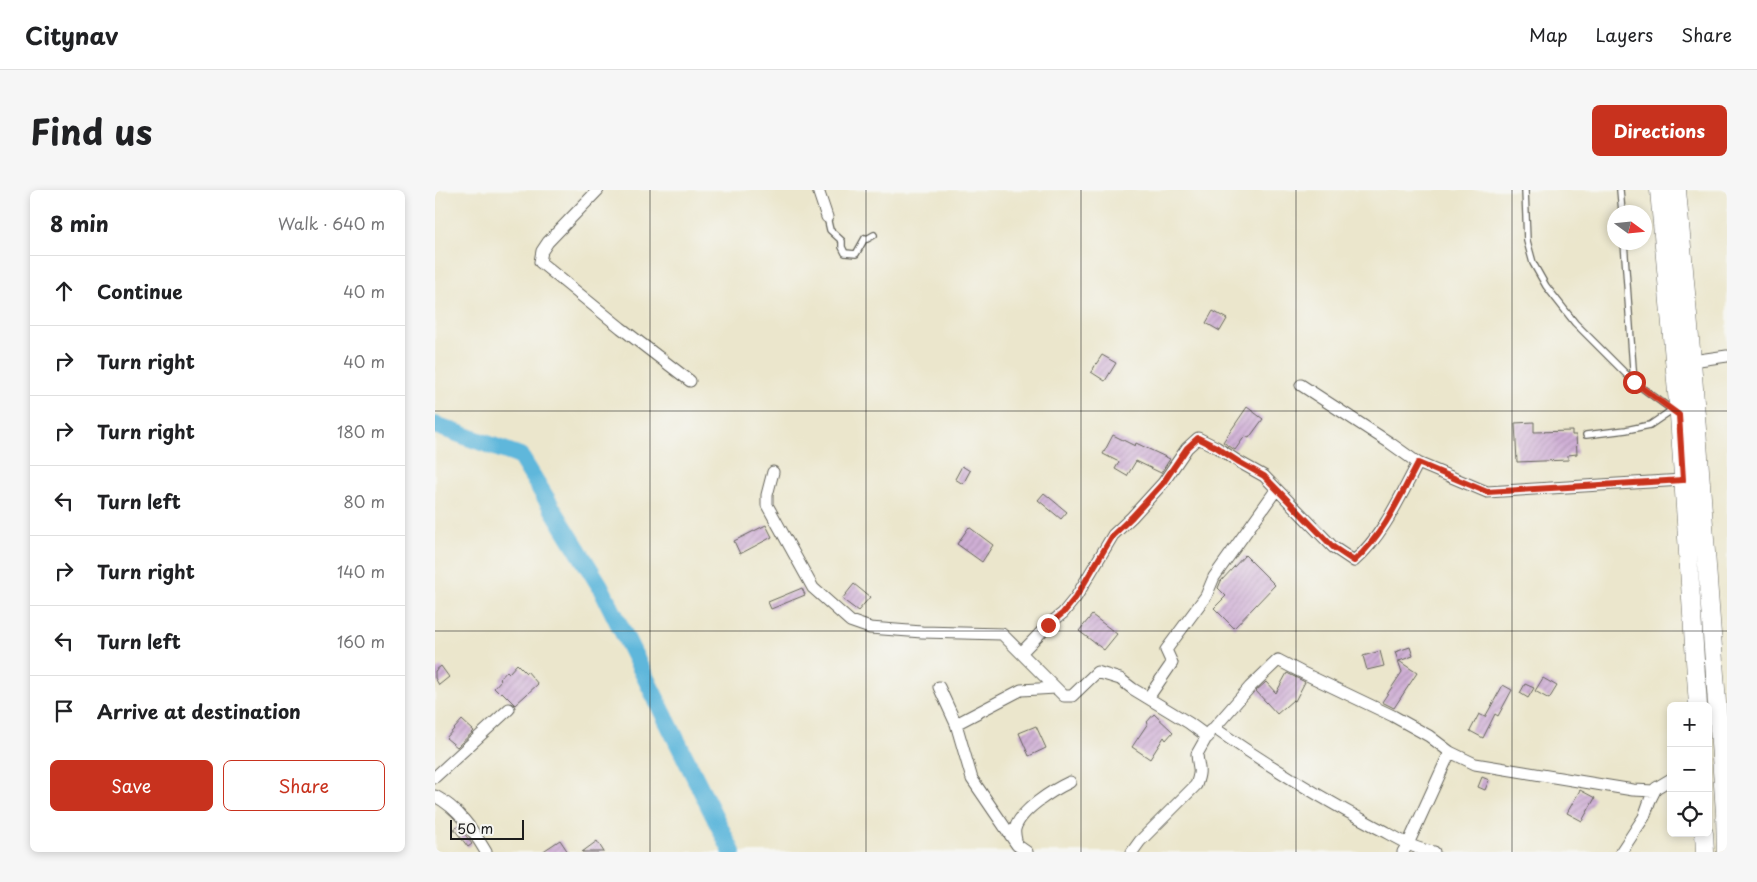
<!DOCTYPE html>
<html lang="en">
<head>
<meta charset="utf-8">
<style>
  :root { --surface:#fff; --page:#f6f6f6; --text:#202124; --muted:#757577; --line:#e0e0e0; --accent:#c8321e }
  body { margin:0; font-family:"Playpen Sans",sans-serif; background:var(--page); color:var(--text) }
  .controls { position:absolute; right:15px; bottom:15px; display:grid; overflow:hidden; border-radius:8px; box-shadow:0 2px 8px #0003 }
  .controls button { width:45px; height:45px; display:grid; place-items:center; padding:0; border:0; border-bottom:1px solid var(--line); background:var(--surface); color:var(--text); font:25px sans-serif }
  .compass { position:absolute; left:1172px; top:15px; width:45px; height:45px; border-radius:50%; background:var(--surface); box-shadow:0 2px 8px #0003; rotate:105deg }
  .scale { position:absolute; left:15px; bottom:12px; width:74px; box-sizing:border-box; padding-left:5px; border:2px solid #1c1c1c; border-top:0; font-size:14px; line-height:18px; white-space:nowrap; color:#1c1c1c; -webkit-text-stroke:4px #f6f6f2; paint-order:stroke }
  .stop { position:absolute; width:15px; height:15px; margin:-11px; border:4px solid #c8321e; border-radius:50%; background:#fff }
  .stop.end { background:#c8321e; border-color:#fff; box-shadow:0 1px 5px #0008 }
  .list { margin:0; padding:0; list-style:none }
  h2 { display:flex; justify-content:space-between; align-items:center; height:65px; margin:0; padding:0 20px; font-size:21px }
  h2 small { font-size:16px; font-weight:400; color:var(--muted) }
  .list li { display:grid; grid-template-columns:32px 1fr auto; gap:15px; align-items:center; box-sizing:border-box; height:70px; padding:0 20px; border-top:1px solid var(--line) }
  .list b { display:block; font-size:19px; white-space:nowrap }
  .list em { font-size:16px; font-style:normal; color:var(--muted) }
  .actions { display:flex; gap:10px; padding:15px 20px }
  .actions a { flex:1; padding:11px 0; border:1px solid var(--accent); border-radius:8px; text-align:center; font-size:18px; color:var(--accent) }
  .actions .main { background:var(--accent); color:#fff }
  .icon { flex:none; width:28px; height:28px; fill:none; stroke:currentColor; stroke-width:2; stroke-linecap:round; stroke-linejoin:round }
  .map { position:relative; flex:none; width:1292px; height:662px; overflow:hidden; border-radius:8px }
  header { display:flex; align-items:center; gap:30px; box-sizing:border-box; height:70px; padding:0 25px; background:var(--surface); border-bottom:1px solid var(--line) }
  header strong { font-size:24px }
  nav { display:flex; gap:28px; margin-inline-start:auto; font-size:18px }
  .intro { display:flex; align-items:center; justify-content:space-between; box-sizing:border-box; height:120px; padding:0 30px }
  h1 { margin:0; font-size:35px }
  .button { padding:12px 22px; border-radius:8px; background:var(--accent); color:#fff; font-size:18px; font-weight:700 }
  main { display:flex; gap:30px; padding:0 30px }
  aside { flex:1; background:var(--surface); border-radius:8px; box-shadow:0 2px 8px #0003 }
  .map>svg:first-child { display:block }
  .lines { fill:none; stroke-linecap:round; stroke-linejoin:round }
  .river { stroke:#5eb7db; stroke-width:18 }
  .building { fill:url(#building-hatch) }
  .service-casing { stroke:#64635a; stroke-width:8 }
  .minor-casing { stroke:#64635a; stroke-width:13 }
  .primary-casing { stroke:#64635a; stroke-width:19 }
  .service { stroke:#fff; stroke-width:5.5 }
  .minor { stroke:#fff; stroke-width:11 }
  .primary { stroke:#fff; stroke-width:18 }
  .route { stroke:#c8321e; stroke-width:6 }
  .grid { fill:none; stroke:#1c1c1c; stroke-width:1; stroke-opacity:0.55 }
</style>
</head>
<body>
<header>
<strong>Citynav</strong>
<nav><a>Map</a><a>Layers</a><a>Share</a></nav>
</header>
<div class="intro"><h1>Find us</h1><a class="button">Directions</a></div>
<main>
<aside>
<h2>8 min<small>Walk · 640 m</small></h2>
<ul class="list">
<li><svg class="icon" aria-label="ahead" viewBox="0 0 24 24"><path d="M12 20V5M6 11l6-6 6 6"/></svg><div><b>Continue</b></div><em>40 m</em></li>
<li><svg class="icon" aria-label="right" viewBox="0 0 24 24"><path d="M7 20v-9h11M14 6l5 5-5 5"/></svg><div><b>Turn right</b></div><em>40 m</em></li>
<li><svg class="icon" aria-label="right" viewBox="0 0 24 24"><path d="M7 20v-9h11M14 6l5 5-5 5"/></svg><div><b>Turn right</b></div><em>180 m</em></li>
<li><svg class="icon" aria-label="left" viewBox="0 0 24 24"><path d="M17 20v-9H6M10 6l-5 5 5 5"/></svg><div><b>Turn left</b></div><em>80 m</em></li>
<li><svg class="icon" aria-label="right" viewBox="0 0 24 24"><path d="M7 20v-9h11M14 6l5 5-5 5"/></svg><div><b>Turn right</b></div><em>140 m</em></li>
<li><svg class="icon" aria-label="left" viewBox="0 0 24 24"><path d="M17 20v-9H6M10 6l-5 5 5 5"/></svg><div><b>Turn left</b></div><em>160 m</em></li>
<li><svg class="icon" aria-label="arrive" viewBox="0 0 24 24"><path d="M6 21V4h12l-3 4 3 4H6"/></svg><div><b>Arrive at destination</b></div></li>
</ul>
<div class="actions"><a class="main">Save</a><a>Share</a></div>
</aside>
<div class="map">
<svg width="1292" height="662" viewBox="0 0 1292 662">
  <defs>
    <pattern id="building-hatch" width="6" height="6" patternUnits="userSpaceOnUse" patternTransform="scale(1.25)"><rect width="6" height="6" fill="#cfafd5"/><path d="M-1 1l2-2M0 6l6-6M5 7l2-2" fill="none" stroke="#b196b6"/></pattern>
  </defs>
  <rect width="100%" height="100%" fill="#f6f6f2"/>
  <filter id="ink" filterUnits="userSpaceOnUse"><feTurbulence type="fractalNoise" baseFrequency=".02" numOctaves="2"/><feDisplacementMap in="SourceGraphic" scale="10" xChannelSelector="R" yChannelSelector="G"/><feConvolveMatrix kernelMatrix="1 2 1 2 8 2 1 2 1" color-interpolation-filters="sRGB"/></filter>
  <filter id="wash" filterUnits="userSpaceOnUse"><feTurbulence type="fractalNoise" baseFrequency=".0096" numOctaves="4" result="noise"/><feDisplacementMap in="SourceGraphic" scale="20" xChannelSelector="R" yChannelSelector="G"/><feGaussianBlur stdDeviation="1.12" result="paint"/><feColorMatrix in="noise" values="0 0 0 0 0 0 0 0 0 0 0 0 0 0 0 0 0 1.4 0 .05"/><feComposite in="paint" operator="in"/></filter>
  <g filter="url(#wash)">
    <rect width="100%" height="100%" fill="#ebe6cc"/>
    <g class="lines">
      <!-- river -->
      <path class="river" d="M0 235 85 266 165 396 297 662"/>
    </g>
    <g id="blocks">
      <!-- building -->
      <path class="building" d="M778 121 792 129 785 141 771 133Z
        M667 165 681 173 670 191 656 182Z
        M812 217 828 229 814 248 810 246 800 260 788 252Z
        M1099 232V242L1137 241V245H1141L1142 264 1133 265V270L1082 272 1080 233Z
        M678 245 700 256 701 253 735 269 726 283 701 271 692 286 680 279 684 272 668 264Z
        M527 276 535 281 528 294 520 289Z
        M609 303 632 322 626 329 603 310Z
        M331 335 337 347 305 364 299 351Z
        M534 337 558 355 547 372 522 354Z
        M810 365 840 395 799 438 779 418 791 406 783 398 786 391Z
        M419 394 435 407 423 421 407 409Z
        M367 398 370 405 336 419 333 412Z
        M657 425 682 444 669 460 644 441Z
        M975 457 978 466 964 471 982 483 959 518 947 512 967 482 960 462Z
        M945 461 949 476 932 480 928 466Z
        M82 474 91 483 92 481 103 494 80 515 67 502 65 504 59 498 66 490 65 489 72 481 74 483Z
        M6 476 14 487 4 495 0 488V481Z
        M852 483 870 492 860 511 858 510 842 524 821 501 831 492 841 503Z
        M1108 488 1122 496 1114 509 1100 501Z
        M1090 494 1099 498 1093 508 1085 503Z
        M1068 495 1077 500 1063 526 1060 524 1048 548 1035 541 1044 524 1050 527Z
        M719 524 738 542 731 550 729 547 715 569 697 557 713 533 712 532Z
        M27 530 39 541 22 557 11 548Z
        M601 536 611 558 594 566 584 543Z
        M1047 587 1054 590 1050 600 1043 597Z
        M1145 600 1160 608 1147 631 1132 623Z
        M24 636 37 654 33 657 19 639Z
        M125 650 133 662H107Z
        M162 651 169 662H147Z"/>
    </g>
  </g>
  <g filter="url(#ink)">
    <use href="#blocks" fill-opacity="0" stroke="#64635a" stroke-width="1"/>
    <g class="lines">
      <defs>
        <path id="service" d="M1090 0 1092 51 1098 73 1111 96 1140 133 1199 192 1240 222
          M1185 0 1187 22
          M392 27 395 40 407 51V57L410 63 421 64 430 48 432 49 439 45
          M1189 52 1199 192
          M1151 245 1191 240 1215 235 1237 220"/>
        <path id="minor" d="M163 0 113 52 107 61 105 72 186 138 255 191
          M383 0 392 27
          M1257 171 1292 166
          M866 195 955 253 983 273
          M338 282 332 305V315L378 398 415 431 435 438 487 442 567 444 586 463
          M504 497 521 534 537 589 582 655
          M713 508 737 473 731 460 771 406 779 387 841 300
          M521 534 586 500 621 498
          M779 538 815 497 843 470 866 482 958 526 994 546 1015 562 1040 574 1198 600 1219 601
          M773 547 754 533 698 499 685 489 662 482 637 506H629L586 463 613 435 628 423 641 407 678 345 697 327 728 293 752 258 763 248 781 257 804 272 829 286 898 357 919 371C948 346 965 307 983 273L1052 302 1248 290
          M0 587 74 519
          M0 606C23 618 38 640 51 662
          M592 662 582 655C581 650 579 644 580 639 585 620 618 600 635 592
          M697 662 705 651 761 595C767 578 763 579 762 564L775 541 779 538C831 574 884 607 939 636 959 646 977 659 999 662
          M968 662 973 654 1015 562
          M1186 662 1209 627 1215 610 1221 598 1236 589"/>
        <path id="primary" d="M1224 0 1244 225 1263 516
          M1242 0 1257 171 1290 622 1291 662
          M1269 643 1270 662"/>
      </defs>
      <!-- service casing -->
      <use href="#service" class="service-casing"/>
      <!-- minor casing -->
      <use href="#minor" class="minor-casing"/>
      <!-- primary casing -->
      <use href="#primary" class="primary-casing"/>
      <!-- service -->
      <use href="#service" class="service"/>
      <!-- minor -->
      <use href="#minor" class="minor"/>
      <!-- primary -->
      <use href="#primary" class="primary"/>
    </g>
  </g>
  <g class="lines" filter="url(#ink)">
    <!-- route -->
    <path class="route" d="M613 435 628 423 641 407 678 345 697 327 728 293 752 258 763 248 781 257 804 272 829 286 898 357 919 371C948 345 965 307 983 273L1052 302 1248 290 1244 225 1199 192"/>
  </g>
  <!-- grid -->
  <path class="grid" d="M215 0V662M431 0V662M646 0V662M861 0V662M1077 0V662M0 221H1292M0 441H1292"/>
</svg>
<div class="controls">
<button>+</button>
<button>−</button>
<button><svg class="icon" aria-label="locate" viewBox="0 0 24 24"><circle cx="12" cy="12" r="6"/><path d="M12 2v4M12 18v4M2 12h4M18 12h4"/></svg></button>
</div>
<svg class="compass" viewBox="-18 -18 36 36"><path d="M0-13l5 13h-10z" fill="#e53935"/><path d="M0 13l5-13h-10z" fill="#757577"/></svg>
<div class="scale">50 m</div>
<div class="stop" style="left:1199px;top:192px"></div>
<div class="stop end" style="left:613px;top:435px"></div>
</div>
</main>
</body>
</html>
